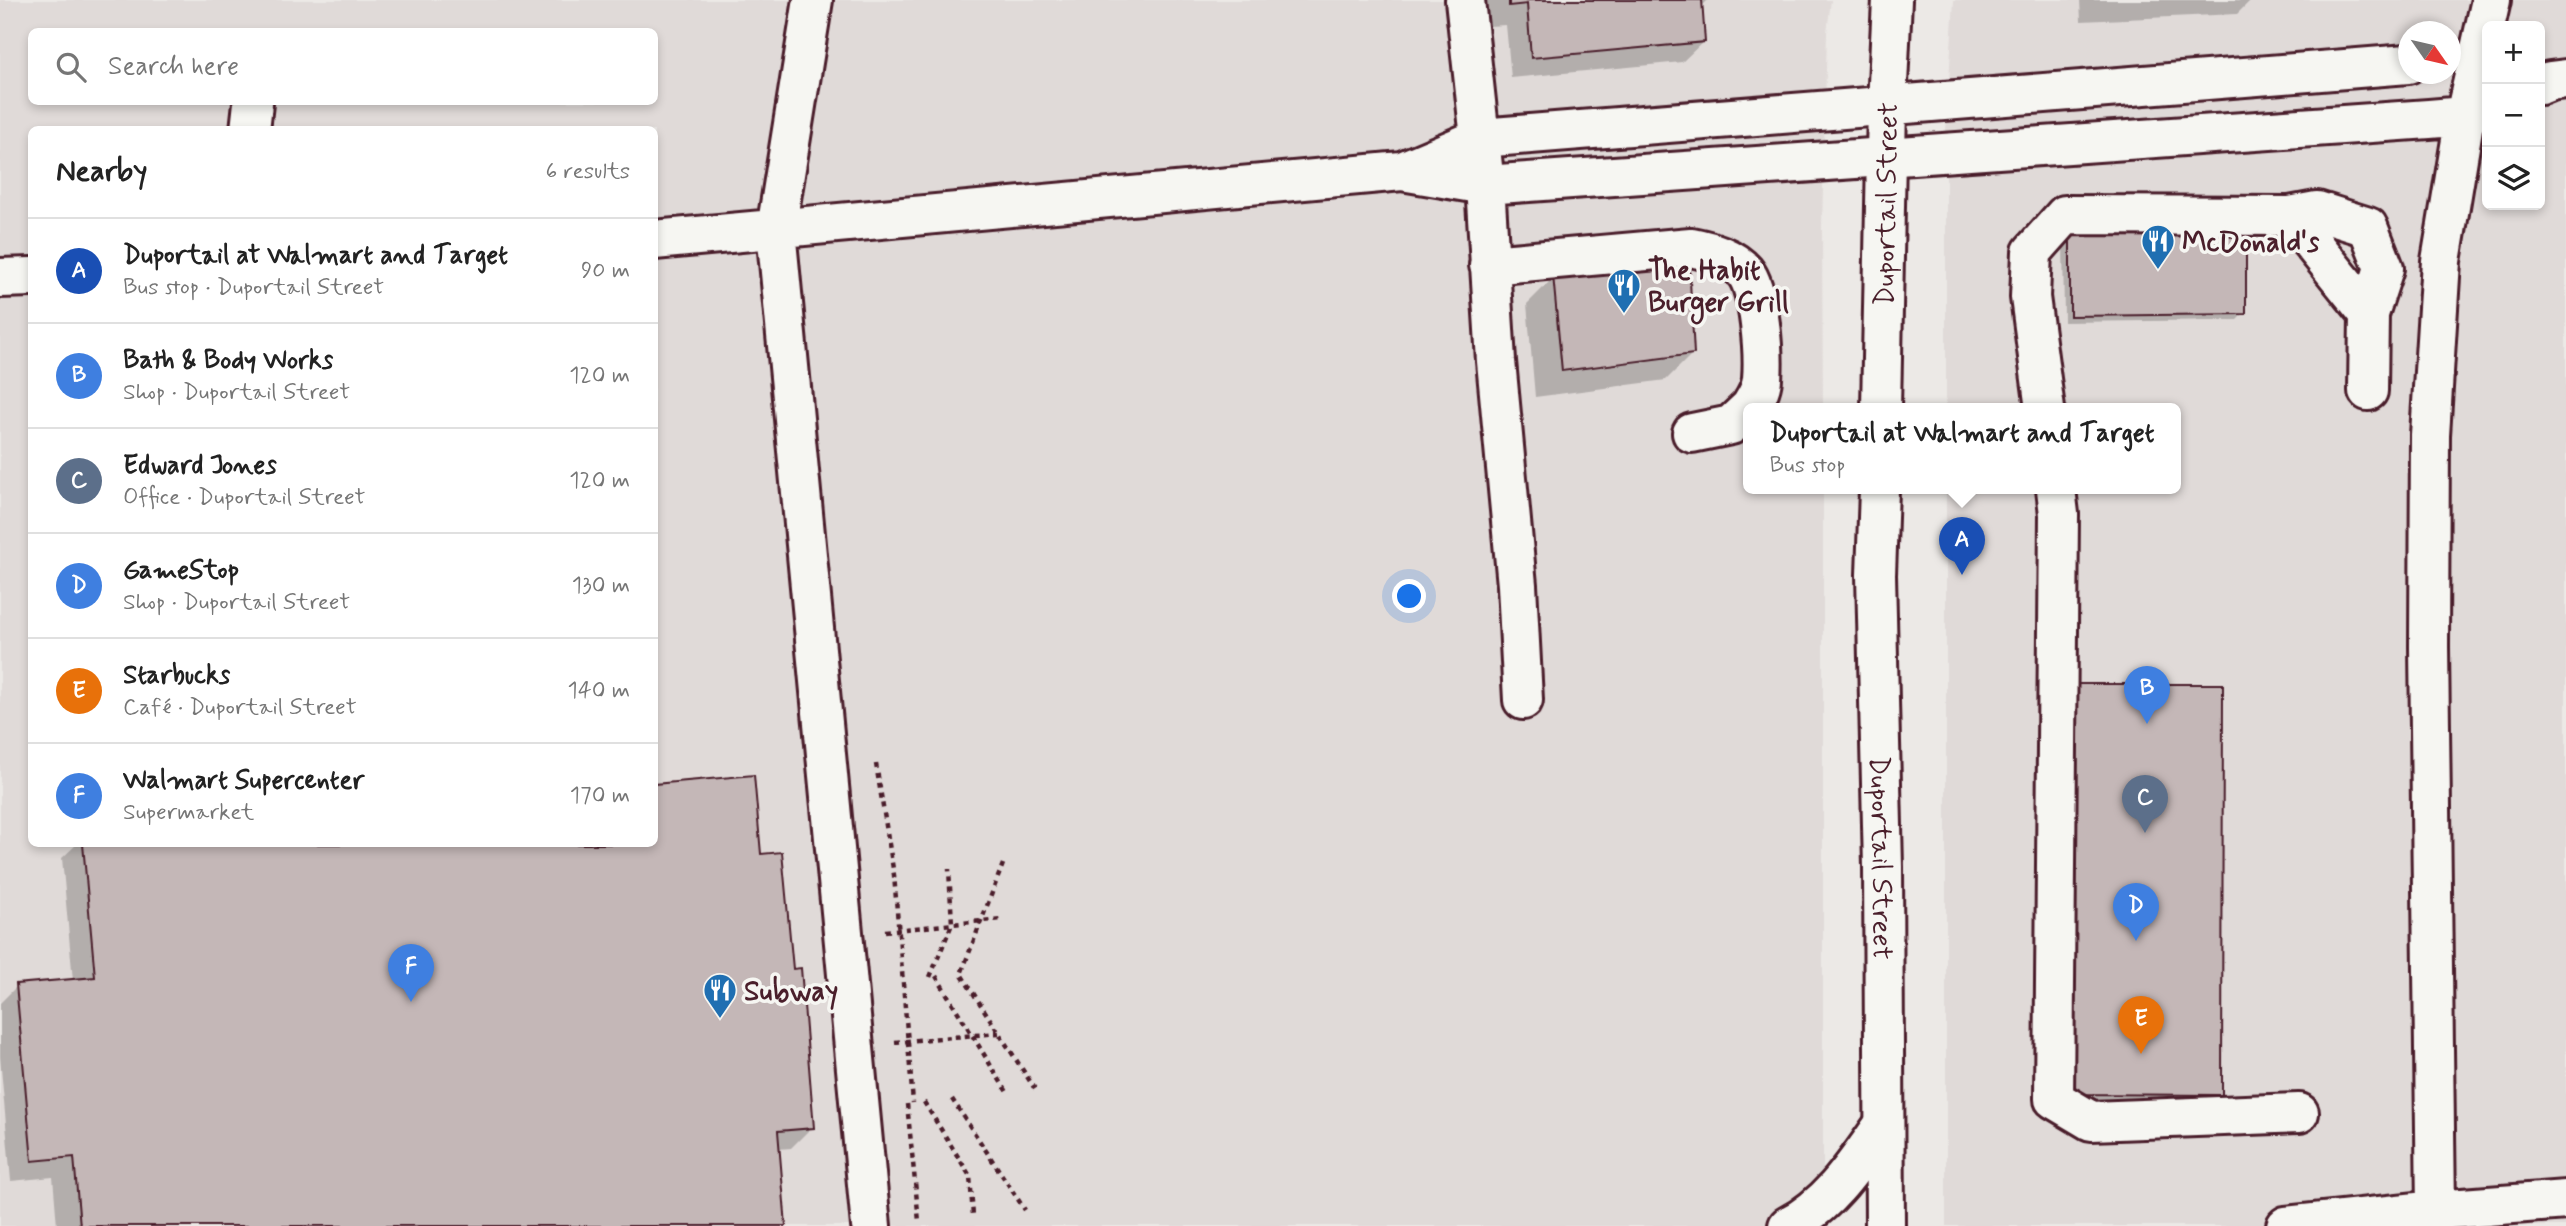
<!DOCTYPE html>
<html lang="en">
<head>
<meta charset="utf-8">
<style>
  :root { --surface:#fff; --page:#f2f2f2; --text:#222; --muted:#767676; --line:#e0e0e0; --accent:#ea580c }
  body { margin:0; font-family:Mynerve,sans-serif; background:var(--page); color:var(--text) }
  .controls { position:absolute; right:21px; top:21px; display:grid; overflow:hidden; border-radius:10px; box-shadow:0 4px 10px #0003 }
  .controls button { width:63px; height:63px; display:grid; place-items:center; padding:0; border:0; border-bottom:2px solid var(--line); background:var(--surface); color:var(--text); font:35px sans-serif }
  .compass { position:absolute; left:2398px; top:21px; width:63px; height:63px; border-radius:50%; background:var(--surface); box-shadow:0 4px 10px #0003; rotate:124deg }
  .you { position:absolute; left:1410px; top:597px; width:24px; height:24px; margin:-18px; border:5px solid #fff; border-radius:50%; background:#1a73e8; box-shadow:0 0 0 10px #1a73e833 }
  .badge { display:grid; place-items:center; width:46px; height:46px; border-radius:50%; background:var(--accent); color:#fff; font-size:23px; font-weight:700 }
  .pin { position:absolute; translate:-50% -58px; filter:drop-shadow(0 2px 4px #0008) }
  .pin::after { content:''; position:absolute; top:37px; width:24px; height:21px; background:inherit; clip-path:polygon(0 0,100% 0,50% 100%) }
  .popup { position:absolute; left:1743px; top:403px; width:438px; height:91px; box-sizing:border-box; display:grid; place-content:center; border-radius:10px; background:var(--surface); filter:drop-shadow(0 2px 5px #0005); font-size:23px; white-space:nowrap; color:var(--muted) }
  .popup b { font-size:26px; color:var(--text) }
  .popup::after { content:''; position:absolute; left:50%; top:100%; margin-left:-14px; border:14px solid transparent; border-top-color:var(--surface) }
  .list { margin:0; padding:0; list-style:none }
  h2 { display:flex; justify-content:space-between; align-items:center; height:91px; margin:0; padding:0 28px; font-size:30px }
  h2 small { font-size:23px; font-weight:400; color:var(--muted) }
  .list li { display:grid; grid-template-columns:46px 1fr auto; gap:21px; align-items:center; box-sizing:border-box; height:105px; padding:0 28px; border-top:2px solid var(--line) }
  .list b { display:block; font-size:26px; white-space:nowrap }
  .list p { margin:0; font-size:23px; white-space:nowrap; color:var(--muted) }
  .list em { font-size:23px; font-style:normal; color:var(--muted) }
  .icon { flex:none; width:38px; height:38px; fill:none; stroke:currentColor; stroke-width:2; stroke-linecap:round; stroke-linejoin:round }
  .map { position:relative; flex:none; width:2566px; height:1226px; overflow:hidden }
  .search { position:absolute; background:var(--surface); box-shadow:0 4px 10px #0003; left:28px; top:28px; width:630px; height:77px; display:flex; align-items:center; gap:18px; box-sizing:border-box; padding:0 24px; border-radius:10px; color:var(--muted); font-size:26px }
  .panel { position:absolute; background:var(--surface); box-shadow:0 4px 10px #0003; left:28px; top:126px; width:630px; height:721px; border-radius:10px }
  .map>svg:first-child { display:block }
  .built { fill:#e0dad8; fill-rule:evenodd }
  .shadow { fill:#0003 }
  .building { fill:#c4b7b7; stroke:#4a1f2b; stroke-width:2 }
  .lines { fill:none; stroke-linecap:round; stroke-linejoin:round }
  .minor-casing { stroke:#4a1f2b; stroke-width:44 }
  .major-casing { stroke:#4a1f2b; stroke-width:44 }
  .path { stroke:#4a1f2b; stroke-width:4.5; stroke-dasharray:5 5; stroke-linecap:butt }
  .minor { stroke:#f6f6f2; stroke-width:38 }
  .major { stroke:#f6f6f2; stroke-width:38 }
  .labels { text-anchor:middle; stroke-width:7; stroke-linejoin:round; paint-order:stroke }
  .street-label { font-size:28px; fill:#4a1f2b; stroke:#f6f6f2 }
  .poi-label { font-size:28px; font-weight:bold; fill:#4a1f2b; stroke:#f6f6f2; text-anchor:start }
</style>
</head>
<body>
<div class="map">
<svg width="2566" height="1226" viewBox="0 0 2566 1226">
  <rect width="100%" height="100%" fill="#ece9e6"/>
  <filter id="ink" filterUnits="userSpaceOnUse"><feTurbulence type="fractalNoise" baseFrequency=".0143" numOctaves="2"/><feDisplacementMap in="SourceGraphic" scale="14" xChannelSelector="R" yChannelSelector="G"/><feConvolveMatrix kernelMatrix="1 2 1 2 8 2 1 2 1" color-interpolation-filters="sRGB"/></filter>
  <g filter="url(#ink)">
    <!-- built -->
    <path class="built" d="M0 0H1831L1827 32 1822 227 1823 409H1748V489H1823V1226H0ZM32 32H654V102H32ZM32 130H654V844H32Z
      M1954 0H2566V1226H1946V489H2176V409H1946V130ZM2487 26H2540V205H2487ZM2408 32H2450V74H2408Z"/>
    <!-- shadow -->
    <path class="shadow" d="M1487 0H1708L1701 7 1704 41 1682 62 1511 78 1506 25 1489 26Z
      M2080 0H2251L2237 14 2081 21Z
      M2070 229 2244 313 2237 320 2064 322 2063 236Z
      M1554 277 1693 353 1666 380 1535 397 1527 304Z
      M2061 693 2220 1094 2213 1101 2060 1100Z
      M77 844H654L759 856 791 971 812 1127 791 1148 778 1149 785 1226H57L53 1177 11 1181 0 1057V1003L17 986 73 981 62 858Z"/>
    <!-- building -->
    <path class="building" d="M1509 0H1702L1705 42 1531 58 1527 4 1509 6Z
      M2246 226V314L2070 316V228Z
      M1689 262 1694 354 1562 371 1553 275Z
      M2067 684H2223L2222 1095 2066 1094Z
      M754 775 761 854 782 852 793 969 801 968 814 1128 778 1131 786 1226H80L74 1157 32 1161 16 984 95 977 83 844H654V784Z"/>
    <g class="lines">
      <defs>
        <path id="minor" d="M813 0 776 230 871 1226
          M1465 0 1485 185 1496 361 1517 585 1523 700
          M2540 85 2550 81 2566 79
          M250 130 253 103
          M1402 171 1480 138 2408 64
          M2290 216 2369 314
          M654 240 1402 171 1485 185 2429 119 2465 116 2487 107
          M1489 265 1691 247C1711 251 1732 257 1745 272 1760 290 1764 355 1762 379 1761 391 1755 399 1749 409
          M0 278 32 277
          M2045 409 2030 297 2032 252 2065 215 2290 216 2317 211 2368 227 2384 268 2369 314 2368 391
          M1692 433 1731 425 1748 409
          M2056 489 2059 514 2054 1099 2091 1121 2299 1113
          M2436 1210 2429 647 2430 435 2441 261 2465 116 2491 0
          M1788 1226C1831 1204 1857 1162 1884 1124
          M2286 1226 2436 1210 2566 1200"/>
        <g id="major">
          <path id="s1" d="M1881 409 1887 105 1892 0"/>
          <path id="s2" d="M1879 489 1876 575 1883 867 1885 1226"/>
        </g>
      </defs>
      <!-- minor casing -->
      <use href="#minor" class="minor-casing"/>
      <!-- major casing -->
      <use href="#major" class="major-casing"/>
      <!-- path -->
      <path class="path" d="M876 764 894 875 913 1103
        M1003 864 961 974 1035 1089
        M885 931 1002 919
        M936 976 1007 1092
        M930 977 952 924 949 869
        M895 1042 999 1033
        M952 1099 1025 1210
        M924 1102 970 1176 973 1216
        M907 1104 919 1221"/>
      <!-- minor -->
      <use href="#minor" class="minor"/>
      <!-- major -->
      <use href="#major" class="major"/>
    </g>
  </g>
  <!-- icons -->
  <defs>
    <symbol id="restaurant-pin" viewBox="-11 -11 22 30"><path d="M0 17L-7.5 6A9.5 9.5 0 1 1 7.5 6Z" fill="#1f6fb2" stroke="#f6f6f2"/><path d="M-5-6h1v4h1v-4h1v4h1v-4h1v5L-1.5 .5V6h-2V.5L-5-1ZM5-6V6H3V1.5H1.5Q1.5-4 5-6Z" fill="#fff"/></symbol>
  </defs>
  <g fill-rule="evenodd">
    <use href="#restaurant-pin" x="2139" y="222" width="38" height="52"/>
    <use href="#restaurant-pin" x="1605" y="266" width="38" height="52"/>
    <use href="#restaurant-pin" x="701" y="971" width="38" height="52"/>
  </g>
  <g class="labels">
    <!-- street labels -->
    <g class="street-label">
      <text dy="10" stroke="none"><textPath href="#s1" startOffset="205">Duportail Street</textPath></text>
      <text dy="10" stroke="none"><textPath href="#s2" startOffset="369">Duportail Street</textPath></text>
    </g>
    <!-- poi labels -->
    <g class="poi-label">
      <text x="2182" y="251">McDonald's</text>
      <text x="1648" y="279">The Habit<tspan x="1648" dy="32">Burger Grill</tspan></text>
      <text x="744" y="1000">Subway</text>
    </g>
  </g>
</svg>
<div class="controls">
<button>+</button>
<button>−</button>
<button><svg class="icon" aria-label="layers" viewBox="0 0 24 24"><path d="M12 4l9 5-9 5-9-5zM3 14l9 5 9-5"/></svg></button>
</div>
<svg class="compass" viewBox="-18 -18 36 36"><path d="M0-13l5 13h-10z" fill="#e53935"/><path d="M0 13l5-13h-10z" fill="#767676"/></svg>
<div class="you"></div>
<div class="pin badge" style="left:1962px;top:575px;background:#1a4fb4">A</div>
<div class="popup"><b>Duportail at Walmart and Target</b>Bus stop</div>
<div class="pin badge" style="left:2147px;top:724px;background:#3f7fe0">B</div>
<div class="pin badge" style="left:2145px;top:833px;background:#5c6f8a">C</div>
<div class="pin badge" style="left:2136px;top:941px;background:#3f7fe0">D</div>
<div class="pin badge" style="left:2141px;top:1054px;background:#e8710a">E</div>
<div class="pin badge" style="left:411px;top:1002px;background:#3f7fe0">F</div>
<div class="search"><svg class="icon" aria-label="search" viewBox="0 0 24 24"><circle cx="10" cy="10" r="6"/><path d="M15 15l6 6"/></svg>Search here</div>
<section class="panel">
<h2>Nearby<small>6 results</small></h2>
<ul class="list">
<li><span class="badge" style="background:#1a4fb4">A</span><div><b>Duportail at Walmart and Target</b><p>Bus stop · Duportail Street</p></div><em>90 m</em></li>
<li><span class="badge" style="background:#3f7fe0">B</span><div><b>Bath &amp; Body Works</b><p>Shop · Duportail Street</p></div><em>120 m</em></li>
<li><span class="badge" style="background:#5c6f8a">C</span><div><b>Edward Jones</b><p>Office · Duportail Street</p></div><em>120 m</em></li>
<li><span class="badge" style="background:#3f7fe0">D</span><div><b>GameStop</b><p>Shop · Duportail Street</p></div><em>130 m</em></li>
<li><span class="badge" style="background:#e8710a">E</span><div><b>Starbucks</b><p>Café · Duportail Street</p></div><em>140 m</em></li>
<li><span class="badge" style="background:#3f7fe0">F</span><div><b>Walmart Supercenter</b><p>Supermarket</p></div><em>170 m</em></li>
</ul>
</section>
</div>
</body>
</html>
